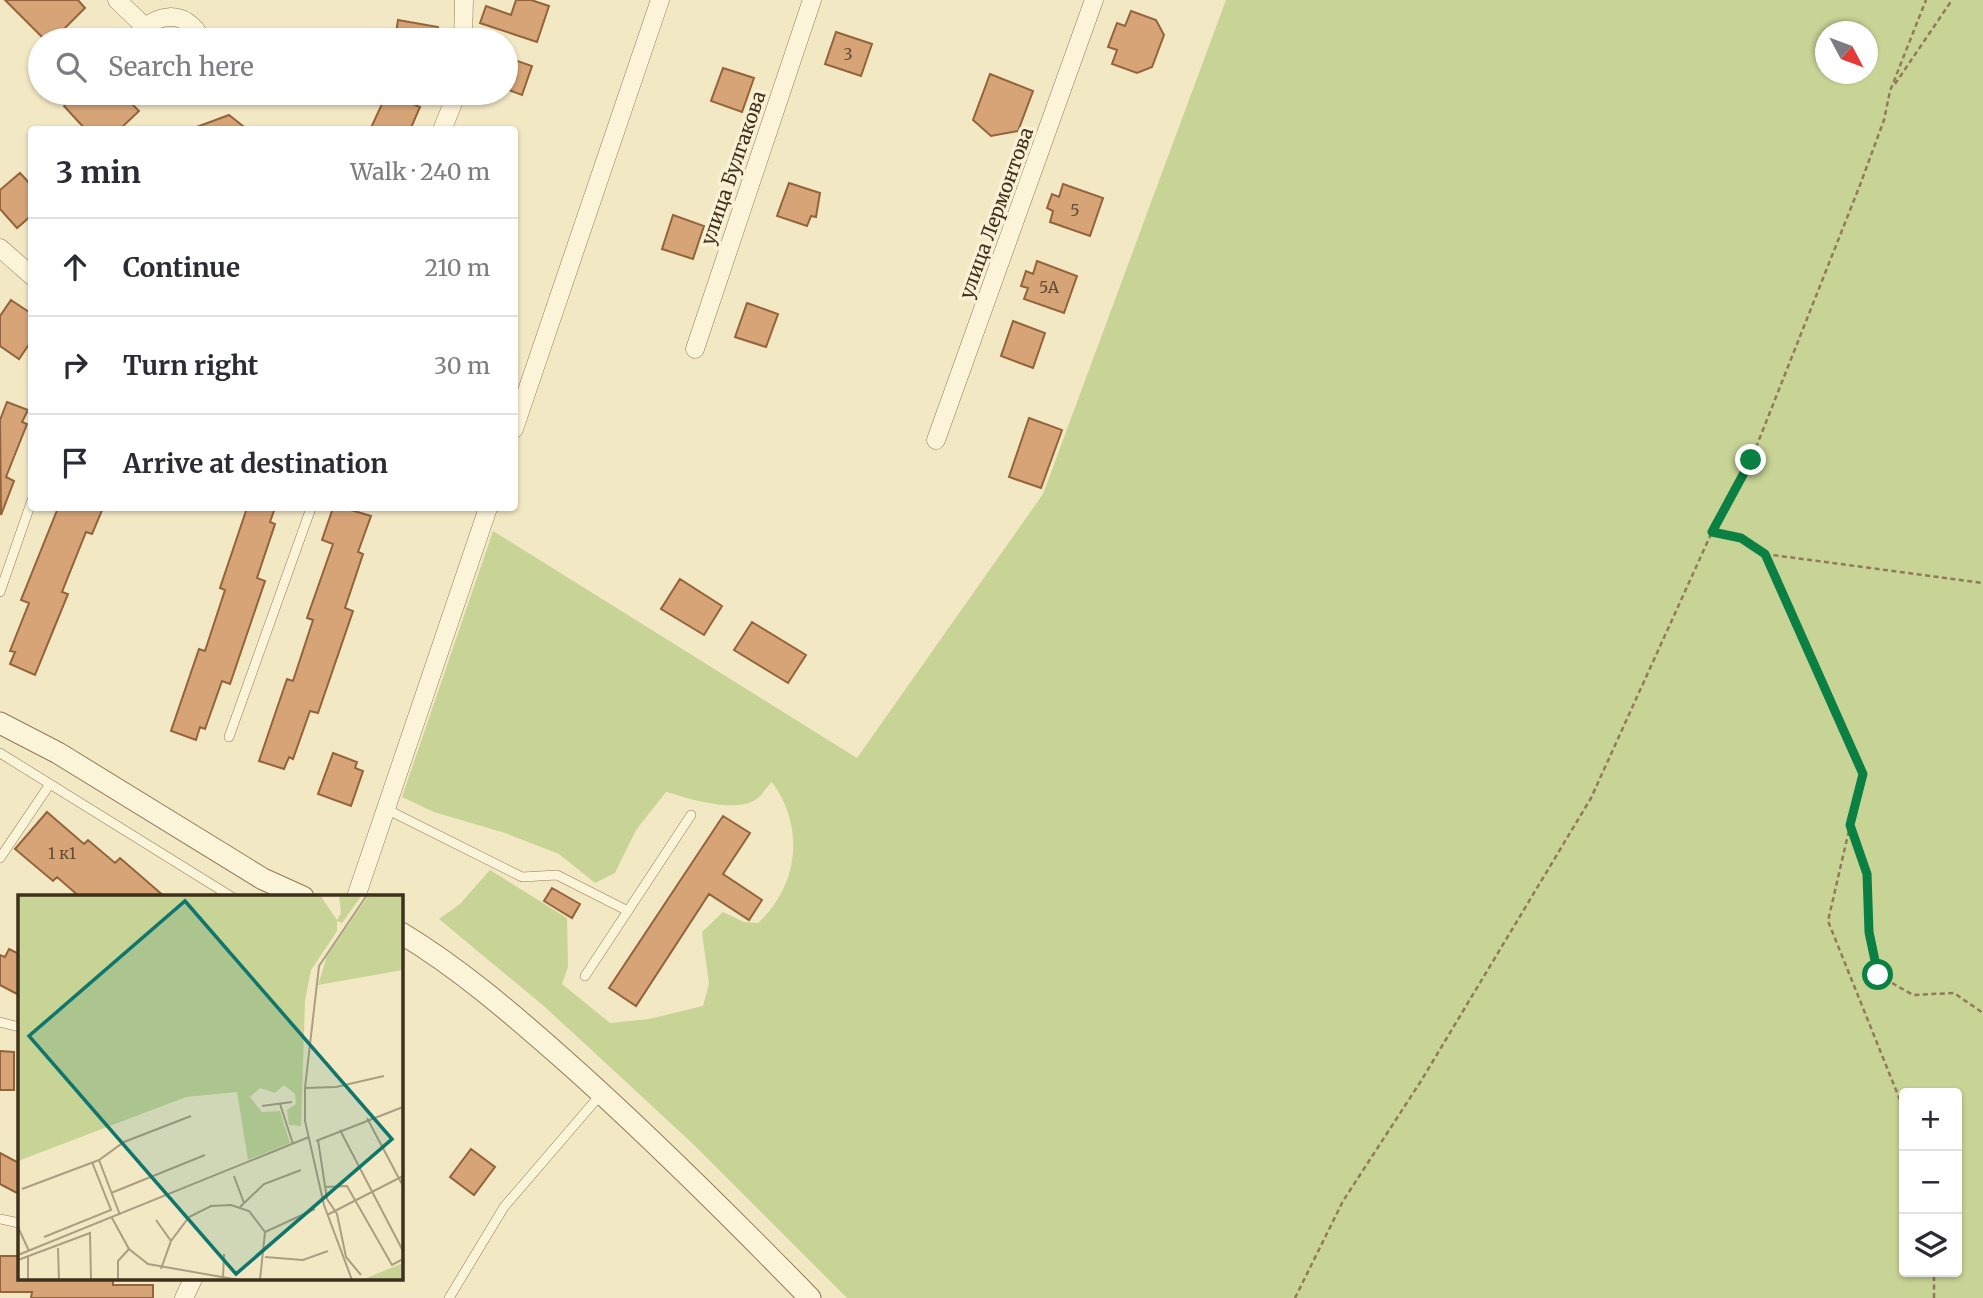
<!DOCTYPE html>
<html lang="en">
<head>
<meta charset="utf-8">
<style>
  :root { --surface:#fff; --page:#f7f7f7; --text:#2b2b33; --muted:#7c7c81; --line:#e1e1e2 }
  body { margin:0; font-family:Merriweather,serif; background:var(--page); color:var(--text) }
  .controls { position:absolute; right:21px; bottom:21px; display:grid; overflow:hidden; border-radius:7px; box-shadow:0 2px 5px #0004 }
  .controls button { width:63px; height:63px; display:grid; place-items:center; padding:0; border:0; border-bottom:2px solid var(--line); background:var(--surface); color:var(--text); font:35px sans-serif }
  .compass { position:absolute; left:1815px; top:21px; width:63px; height:63px; border-radius:50%; background:var(--surface); box-shadow:0 2px 5px #0004; rotate:131deg }
  .stop { position:absolute; width:21px; height:21px; margin:-16px; border:5px solid #0b8043; border-radius:50%; background:#fff }
  .stop.end { background:#0b8043; border-color:#fff; box-shadow:0 2px 7px #0008 }
  .list { margin:0; padding:0; list-style:none }
  h2 { display:flex; justify-content:space-between; align-items:center; height:91px; margin:0; padding:0 28px; font-size:30px }
  h2 small { font-size:23px; font-weight:400; color:var(--muted) }
  .list li { display:grid; grid-template-columns:46px 1fr auto; gap:21px; align-items:center; box-sizing:border-box; height:98px; padding:0 28px; border-top:2px solid var(--line) }
  .list b { display:block; font-size:26px; white-space:nowrap }
  .list em { font-size:23px; font-style:normal; color:var(--muted) }
  .icon { flex:none; width:38px; height:38px; fill:none; stroke:currentColor; stroke-width:2; stroke-linecap:round; stroke-linejoin:round }
  .map { position:relative; flex:none; width:1983px; height:1298px; overflow:hidden }
  .search { position:absolute; background:var(--surface); box-shadow:0 2px 5px #0004; left:28px; top:28px; width:490px; height:77px; display:flex; align-items:center; gap:18px; box-sizing:border-box; padding:0 24px; border-radius:38px; color:var(--muted); font-size:26px }
  .panel { position:absolute; background:var(--surface); box-shadow:0 2px 5px #0004; left:28px; top:126px; width:490px; height:385px; border-radius:7px }
  .map>svg:first-child { display:block }
  .green { fill:#c8d396; fill-rule:evenodd }
  .building { fill:#d6a476; stroke:#93643b; stroke-width:2 }
  .lines { fill:none; stroke-linecap:round; stroke-linejoin:round }
  .service-casing { stroke:#917a58; stroke-width:10 }
  .minor-casing { stroke:#917a58; stroke-width:19 }
  .tertiary-casing { stroke:#917a58; stroke-width:23 }
  .path { stroke:#917a58; stroke-width:2.5; stroke-dasharray:5 3.5; stroke-linecap:butt }
  .service { stroke:#fcf4d9; stroke-width:9 }
  .minor { stroke:#fcf4d9; stroke-width:18 }
  .tertiary { stroke:#fcf4d9; stroke-width:21 }
  .route { stroke:#0b8043; stroke-width:9 }
  .labels { text-anchor:middle; stroke-width:7; stroke-linejoin:round; paint-order:stroke }
  .number-label { font-size:16px; fill:#654d33 }
  .street-label { font-size:19px; fill:#3f301d; stroke:#f9f1d5 }
  .inset-road { fill:none; stroke:#ab9e81; stroke-width:2 }
  .view { fill:#0f766e; fill-opacity:0.15; stroke:#0f766e; stroke-width:3.5 }
  .inset-edge { fill:none; stroke:#3f301d; stroke-width:3.5 }
</style>
</head>
<body>
<div class="map">
<svg width="1983" height="1298" viewBox="0 0 1983 1298">
  <rect width="100%" height="100%" fill="#f3e8c4"/>
  <!-- green -->
  <path class="green" d="M1226 0H1983V1298H847L692 1143 545 1007 439 919 460 904 490 870 567 918 568 967 562 984 610 1023 649 1019 703 1006 709 984 702 932 723 912 744 922 758 923C799 885 805 827 772 782 767 786 763 794 758 798 737 815 688 798 666 792L636 830 615 873 595 883 559 854 505 833 434 812 402 797 493 531 857 758 1043 494ZM1826 32H1868V74H1826ZM1904 1093H1957V1272H1904Z"/>
  <!-- building -->
  <path class="building" d="M5 0H78L85 8 53 40H45Z
    M516 0H531L549 6 537 42 480 23 486 6 511 15Z
    M1131 11 1156 20 1164 35 1152 67 1137 73 1112 64 1117 50 1108 47 1117 23 1125 26Z
    M398 20 438 27 435 40H395Z
    M836 32 872 44 861 76 825 64Z
    M506 57 532 66 522 95 506 89Z
    M723 68 754 78 742 112 711 101Z
    M990 74 1033 91 1018 131 991 136 973 120Z
    M78 93H121L139 111 119 130H86L64 106Z
    M387 93 420 107 410 130H370Z
    M229 115 248 130H194V128Z
    M20 173 32 186V215L17 228 0 209V190Z
    M789 183 820 193 816 217 811 216 807 226 777 216Z
    M1063 184 1103 198 1090 236 1050 222 1053 211 1047 208 1052 194 1059 197Z
    M673 215 704 226 693 259 662 249Z
    M1037 261 1077 276 1064 313 1024 299 1028 288 1021 286 1026 271 1033 274Z
    M11 300 32 314V340L19 359 0 346V316Z
    M747 303 778 314 766 347 735 337Z
    M1013 321 1045 333 1033 368 1001 356Z
    M7 402 28 410 22 422 27 424 6 477 14 481 1 515 0 420Z
    M1029 418 1062 430 1041 488 1009 477Z
    M58 508H103L92 534 86 532 62 592 68 594 35 675 10 664 15 652 10 651 29 603 21 600Z
    M247 508H275L270 522 275 524 257 578 265 581 230 684 222 681 205 729 200 727 196 740 171 731 199 649 205 651 225 590 220 588Z
    M333 508H344L371 516 358 552 363 554 345 608 353 611 318 713 310 711 293 759 289 757 284 769 259 761 287 679 293 681 313 620 307 618 333 544 322 540Z
    M680 579 722 606 704 635 661 609Z
    M752 622 806 655 788 683 734 650Z
    M333 753 357 762 355 768 363 771 351 806 318 794Z
    M47 812 84 844 88 840 115 863 120 858 165 897H80L57 877 53 881 15 849Z
    M723 816 750 833 723 874 762 900 749 920 709 894 636 1006 609 988Z
    M552 888 580 904 572 918 544 901Z
    M9 949 19 954V995L0 985V955L5 957Z
    M0 1051 14 1052V1090H0Z
    M471 1149 495 1167 474 1195 450 1177Z
    M0 1153 19 1163V1194L0 1184Z
    M0 1256H19V1279H113V1285H153V1298H31L32 1292H0Z"/>
  <g class="lines">
    <defs>
      <path id="service" d="M0 592 32 500
        M229 737 311 508
        M0 753 232 897
        M386 809 522 877 557 875 628 911
        M0 858 50 784
        M585 976 691 815
        M0 1022 19 1027
        M0 1219 19 1223
        M449 1298 504 1207 601 1094"/>
      <path id="minor" d="M117 0 144 26
        M134 40C153 12 186 7 202 40
        M463 40 464 0
        M442 130 457 93
        M0 248 32 276
        M695 349 812 0
        M514 429 660 0
        M936 440 1094 0
        M356 897 488 508
        M184 1298 193 1279"/>
      <path id="tertiary" d="M0 723 58 753 263 879 303 897
        M401 933C459 968 510 1012 561 1057 647 1133 729 1215 810 1298"/>
    </defs>
    <!-- service casing -->
    <use href="#service" class="service-casing"/>
    <!-- minor casing -->
    <use href="#minor" class="minor-casing"/>
    <!-- tertiary casing -->
    <use href="#tertiary" class="tertiary-casing"/>
    <!-- path -->
    <path class="path" d="M1895 84 1952 0
      M1712 532 1741 539 1765 554 1862 774 1828 921 1904 1110
      M1765 554 1983 583
      M1850 825 1867 874 1869 932 1878 975 1913 995 1954 993 1983 1013
      M1295 1298 1343 1201 1421 1081 1591 798 1712 532 1751 460 1860 185 1884 120 1890 91 1926 0
      M1934 1298V1272"/>
    <!-- service -->
    <use href="#service" class="service"/>
    <!-- minor -->
    <use href="#minor" class="minor"/>
    <!-- tertiary -->
    <use href="#tertiary" class="tertiary"/>
  </g>
  <g class="lines">
    <!-- route -->
    <path class="route" d="M1751 460 1712 532 1741 538 1765 554 1863 774 1850 825 1867 874 1869 932 1878 975"/>
  </g>
  <g class="labels">
    <!-- number labels -->
    <g class="number-label">
      <text x="848" y="60">3</text>
      <text x="1075" y="216">5</text>
      <text x="1049" y="293">5А</text>
      <text x="62" y="859">1 к1</text>
    </g>
    <!-- street labels -->
    <g class="street-label">
      <text transform="translate(733 168) rotate(-71)" y="7">улица Булгакова</text>
      <text transform="translate(996 213) rotate(-70)" y="7">улица Лермонтова</text>
    </g>
  </g>
  <!-- overview -->
  <g transform="translate(18 895)">
    <rect width="385" height="385" fill="#f3e8c4"/>
    <path d="M0 0H302L319 25 323 18 321 0H344L324 28 319 26V36L293 75 287 106 283 231 271 230 269 215 278 209 277 199 266 190 257 198 242 193 232 202 244 217 262 216 272 248 230 265 219 197 168 202 0 266ZM351 0H385V75L300 90 309 61ZM385 368V385H344Z" fill="#c8d396"/>
    <path class="inset-road" d="M287 193 318 192 366 181M262 209 275 249M244 211 274 207M349 223 385 291M322 235 385 356M300 245 309 304 319 319 328 362 343 380M298 246 385 212M81 265 102 320M216 281 226 308M307 292 329 291 374 370 385 364M4 294 81 265 106 247 173 221M93 298 187 260M222 312 246 289 283 275M309 320 385 281M94 323 111 354 130 369 221 385M138 325 153 346M0 332 11 356M247 337 297 314M26 342 93 315 74 267M40 353 41 385M0 360 291 242M10 361V385M247 362 285 365 310 356M0 365 72 338 73 385M143 374 153 346 171 322 193 311 213 310 231 316 247 337 242 385M205 383 206 359M100 385V366L111 354M334 385 306 310 287 226V193L301 71 349 0"/>
    <path class="view" d="M167 6 374 244 218 379 11 141Z"/>
    <rect width="385" height="385" class="inset-edge"/>
  </g>
</svg>
<div class="controls">
<button>+</button>
<button>−</button>
<button><svg class="icon" aria-label="layers" viewBox="0 0 24 24"><path d="M12 4l9 5-9 5-9-5zM3 14l9 5 9-5"/></svg></button>
</div>
<svg class="compass" viewBox="-18 -18 36 36"><path d="M0-13l5 13h-10z" fill="#e53935"/><path d="M0 13l5-13h-10z" fill="#7c7c81"/></svg>
<div class="stop" style="left:1878px;top:975px"></div>
<div class="stop end" style="left:1751px;top:460px"></div>
<div class="search"><svg class="icon" aria-label="search" viewBox="0 0 24 24"><circle cx="10" cy="10" r="6"/><path d="M15 15l6 6"/></svg>Search here</div>
<section class="panel">
<h2>3 min<small>Walk · 240 m</small></h2>
<ul class="list">
<li><svg class="icon" aria-label="ahead" viewBox="0 0 24 24"><path d="M12 20V5M6 11l6-6 6 6"/></svg><div><b>Continue</b></div><em>210 m</em></li>
<li><svg class="icon" aria-label="right" viewBox="0 0 24 24"><path d="M7 20v-9h11M14 6l5 5-5 5"/></svg><div><b>Turn right</b></div><em>30 m</em></li>
<li><svg class="icon" aria-label="arrive" viewBox="0 0 24 24"><path d="M6 21V4h12l-3 4 3 4H6"/></svg><div><b>Arrive at destination</b></div></li>
</ul>
</section>
</div>
</body>
</html>
